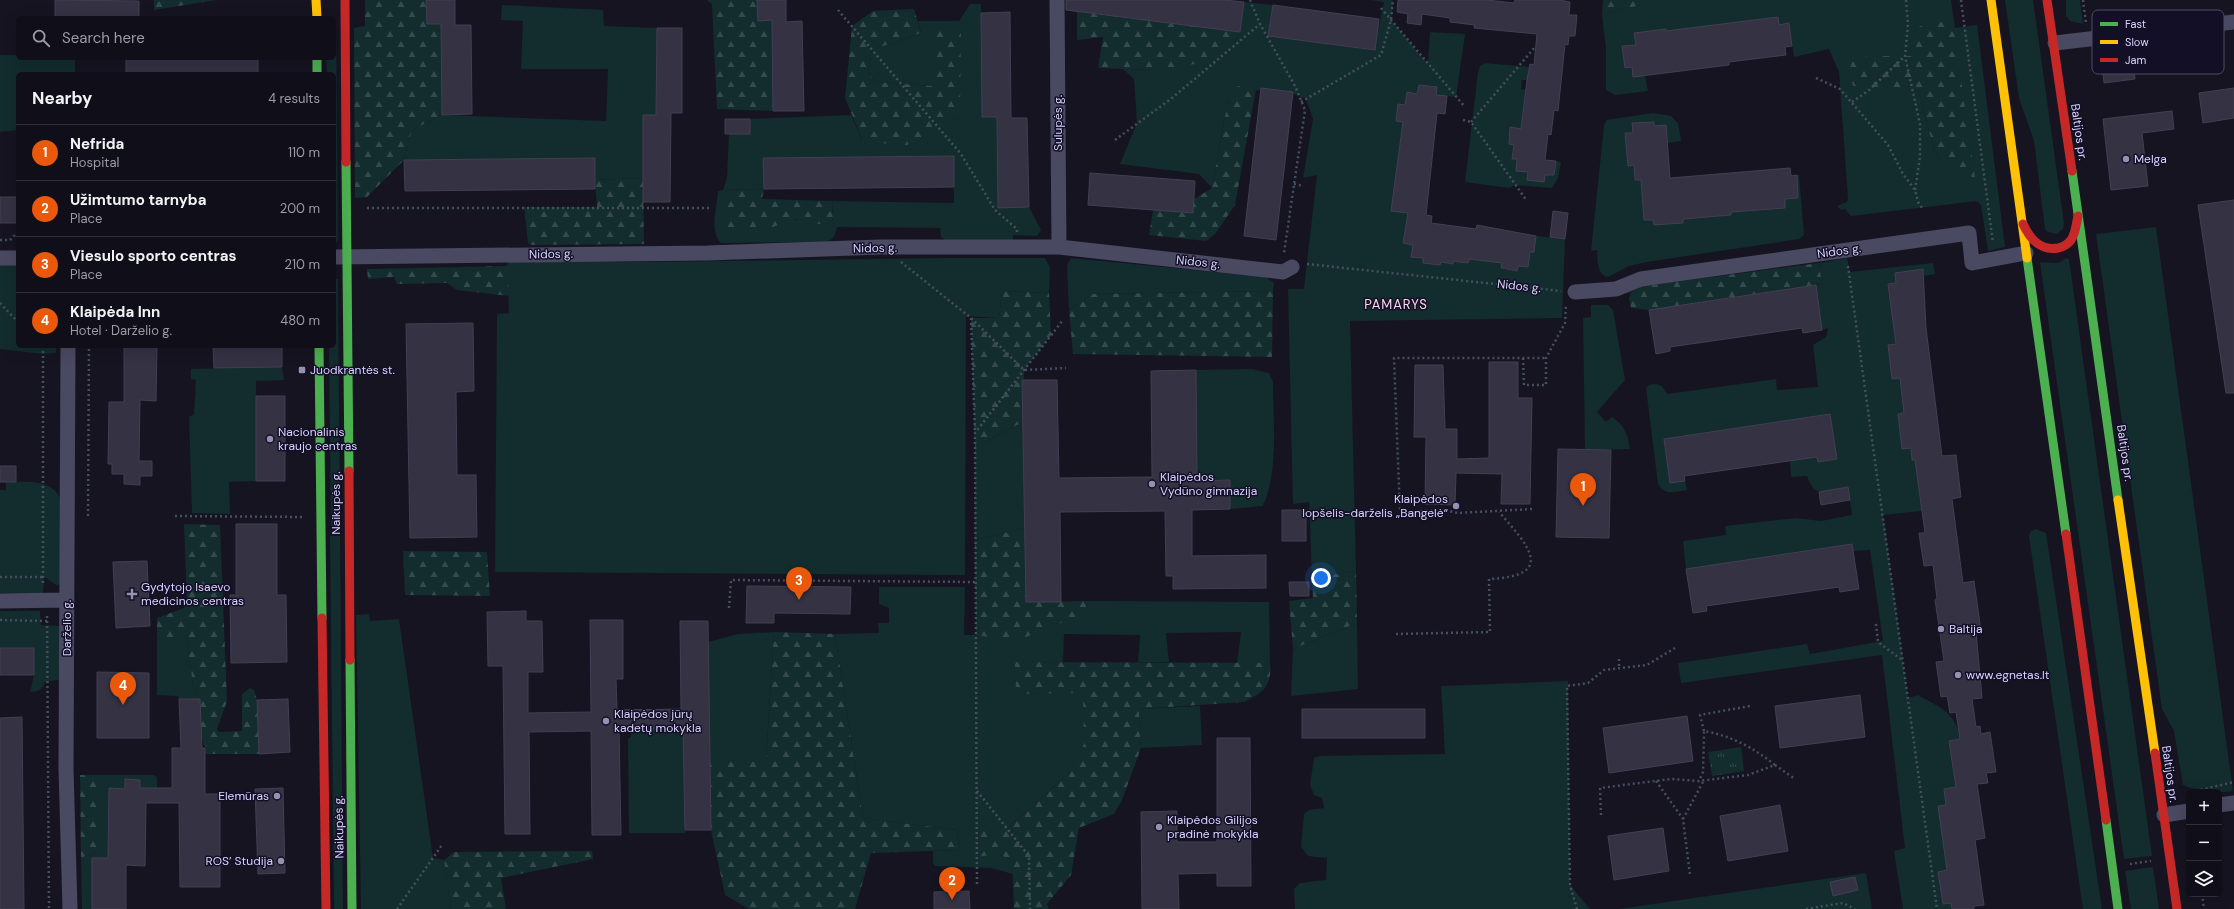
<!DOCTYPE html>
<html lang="en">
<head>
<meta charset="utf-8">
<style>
  :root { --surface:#100f19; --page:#191822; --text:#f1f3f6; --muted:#9c9ca2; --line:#302f38; --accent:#ea580c }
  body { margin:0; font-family:"DM Sans",sans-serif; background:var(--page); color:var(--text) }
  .controls { position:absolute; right:12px; bottom:12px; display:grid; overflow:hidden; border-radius:6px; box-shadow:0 4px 16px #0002 }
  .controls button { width:36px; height:36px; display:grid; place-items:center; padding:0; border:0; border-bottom:1px solid var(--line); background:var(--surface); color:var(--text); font:20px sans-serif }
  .you { position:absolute; left:1321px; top:578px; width:14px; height:14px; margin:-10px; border:3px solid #fff; border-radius:50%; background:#1a73e8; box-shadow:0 0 0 6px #1a73e833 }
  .badge { display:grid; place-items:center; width:26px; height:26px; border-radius:50%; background:var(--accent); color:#fff; font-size:13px; font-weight:700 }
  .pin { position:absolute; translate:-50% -33px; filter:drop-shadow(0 1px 2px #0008) }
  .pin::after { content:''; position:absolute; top:21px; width:14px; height:12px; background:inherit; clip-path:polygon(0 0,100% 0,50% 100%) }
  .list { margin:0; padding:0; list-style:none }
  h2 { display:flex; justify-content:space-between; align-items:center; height:52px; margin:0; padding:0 16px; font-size:17px }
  h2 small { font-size:13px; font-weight:400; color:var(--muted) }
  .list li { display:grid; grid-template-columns:26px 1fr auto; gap:12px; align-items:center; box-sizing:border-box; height:56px; padding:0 16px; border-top:1px solid var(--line) }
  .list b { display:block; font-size:15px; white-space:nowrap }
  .list p { margin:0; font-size:13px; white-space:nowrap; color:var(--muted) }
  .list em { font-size:13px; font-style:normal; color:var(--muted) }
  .icon { flex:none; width:22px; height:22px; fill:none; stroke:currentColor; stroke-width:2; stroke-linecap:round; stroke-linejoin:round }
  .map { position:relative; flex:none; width:2234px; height:909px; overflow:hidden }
  .search { position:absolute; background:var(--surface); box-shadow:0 4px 16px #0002; left:16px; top:16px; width:320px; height:44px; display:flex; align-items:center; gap:10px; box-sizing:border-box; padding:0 14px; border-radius:6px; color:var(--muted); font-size:15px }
  .panel { position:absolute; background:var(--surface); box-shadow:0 4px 16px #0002; left:16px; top:72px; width:320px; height:276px; border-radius:6px }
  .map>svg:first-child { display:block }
  .grass { fill:#132c2d; fill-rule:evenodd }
  .forest { fill:url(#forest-firs) }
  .park { fill:url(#park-tufts) }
  .building { fill:#343243; stroke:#433f54 }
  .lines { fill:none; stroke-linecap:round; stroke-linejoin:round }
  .path { stroke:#44505f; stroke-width:2.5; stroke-dasharray:2 3; stroke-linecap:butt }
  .street { stroke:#4a4962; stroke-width:15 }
  .fast { stroke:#4caf50; stroke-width:9 }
  .slow { stroke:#ffc107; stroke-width:9 }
  .jam { stroke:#c62828; stroke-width:9 }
  .poi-dot { fill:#9591b1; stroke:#130f26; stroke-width:1.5 }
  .labels { text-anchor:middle; stroke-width:3; stroke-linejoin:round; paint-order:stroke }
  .street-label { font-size:12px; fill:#d9d4ff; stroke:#130f26 }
  .poi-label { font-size:12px; fill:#d9d4ff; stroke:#130f26; text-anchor:start }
  .neighbourhood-label { font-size:13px; letter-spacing:1px; fill:#ffd6f0; stroke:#130f26 }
  .key { fill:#130f26; stroke:#4e4a67; stroke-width:1 }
  .key-label { font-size:11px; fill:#d9d4ff }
</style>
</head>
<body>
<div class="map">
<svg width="2234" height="909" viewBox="0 0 2234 909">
  <defs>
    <pattern id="forest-firs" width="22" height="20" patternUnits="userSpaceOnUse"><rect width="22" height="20" fill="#132c2d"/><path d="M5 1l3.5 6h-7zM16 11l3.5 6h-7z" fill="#354a4c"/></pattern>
    <pattern id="park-tufts" width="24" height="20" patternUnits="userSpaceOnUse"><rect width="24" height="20" fill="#132c2d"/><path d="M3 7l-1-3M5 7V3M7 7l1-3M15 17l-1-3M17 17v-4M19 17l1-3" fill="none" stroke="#354a4c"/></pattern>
  </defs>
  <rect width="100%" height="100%" fill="#161421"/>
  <!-- grass -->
  <path class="grass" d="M1370 0H1393L1391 20 1428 64 1430 32 1465 34 1456 97 1436 95 1437 87 1419 85 1417 94 1407 92 1405 105 1398 104 1396 121 1403 122 1391 210 1414 214 1406 224 1403 243 1413 245 1411 256 1423 258V263L1440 265 1441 262 1453 264V261L1468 263 1469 259 1502 263 1501 269 1517 271 1518 266 1528 267 1530 252H1534L1536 236 1565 239 1562 318 1350 321 1356 571 1312 578 1309 502 1293 504 1288 289H1304L1317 175 1303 178 1313 119 1306 99C1281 86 1256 89 1229 95L1212 188 1199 174 1120 164 1137 123 1134 79 1123 69 1154 70 1234 45 1240 32 1244 2 1273 5 1268 36 1374 50 1384 2Z
    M1648 0H1951L1955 28 1977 25 2005 247 1988 251 1981 205 1977 201 1851 216 1845 209 1841 210 1837 206 1847 202 1848 199 1839 72 1829 49 1794 57 1789 23 1779 25 1777 17 1745 21 1746 27 1667 37 1666 29 1634 34 1636 45 1622 46 1625 67H1632L1634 77 1645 75 1648 91 1615 95 1606 90V48L1602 15 1647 3ZM1868 56H1918L1943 164 1934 150 1918 89Z
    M2005 0H2033L2064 223 2063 229 2057 234 2048 232 2045 229 2034 141 2019 98Z
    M2066 0H2080L2083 24 2070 21 2066 16Z
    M970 4H981L982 117H997L998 207H1029L1041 230 1037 236 1013 235V241L945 240 941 237 940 228 837 227C835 236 834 240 825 242L721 243C709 232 717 206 718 191L723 190 727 178 729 134H749L750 119 851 115 863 142 938 127 960 115 934 31 933 86 876 82 868 72 872 50 921 33 918 21H959ZM954 156V203L832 201 833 221C809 219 786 216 764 230L723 190 764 189V158Z
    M502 5 603 10 604 26 657 28 656 115 643 116V178L595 180V158L404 160 412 130 442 115 606 121 608 69H521L523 21 501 20Z
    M336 21 338 240 334 246V74H327L326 58H334V22Z
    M0 55H18V58H75V74H18V130L0 132Z
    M1485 63 1529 67 1528 80H1522L1521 89 1526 90 1521 129 1510 128 1509 144 1514 145 1512 158 1517 159 1516 170 1528 172 1527 179 1545 175H1554L1556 161 1561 162 1558 178 1552 188 1515 185 1509 188 1465 182 1478 72 1480 66Z
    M1653 113 1671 116 1678 123 1681 141 1667 143 1654 126V122L1632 123 1633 133 1625 134 1628 166 1634 165 1635 180 1648 179 1642 189 1644 220H1653L1654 225 1683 223 1682 210 1699 218 1731 215V207L1753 210 1785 208V199L1798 197 1797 175H1799L1804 235 1799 239 1647 262 1629 266 1608 277C1596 274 1598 261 1597 250L1591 251 1604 125 1607 120Z
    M2156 227 2233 791C2215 794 2201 792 2183 785L2174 731 2162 709 2096 234Z
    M947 258H1045L1050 268 1049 293 1002 291 999 318 966 316 965 575 495 572 497 314 509 313 507 261 639 262Z
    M1071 258 1266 277 1274 283 1273 291 1093 294 1069 310 1067 265Z
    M1847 258 1850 272 1933 263 1935 274 1924 276 1922 269 1896 273V283L1888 284 1892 314 1900 328 1894 329 1896 344 1888 345 1892 379 1900 378 1904 413 1898 414 1902 449 1911 448 1912 460 1924 459 1922 511 1883 515 1908 698 1918 695C1939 707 1956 712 1960 739L1949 741 1954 772 1960 787 1944 789 1946 805 1938 806 1953 855 1945 856 1947 870 1938 872 1943 904 1951 903 1952 909H1903L1894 851 1905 848 1882 655 1681 683 1678 663 1807 644 1810 654 1883 641 1870 550 1853 551 1852 544 1686 569 1683 541 1726 535 1725 526 1796 518 1821 521 1852 515 1848 487C1827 490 1814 500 1807 476L1791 477 1790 461 1816 450 1818 462 1837 459 1830 414 1664 439 1670 483 1685 481 1687 490C1675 492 1665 496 1658 484L1646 388 1649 385C1658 382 1663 385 1667 394L1776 379 1777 390 1818 387 1813 345 1826 337 1828 328 1822 330 1816 285 1822 284 1819 263Z
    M2066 258 2069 259 2152 856 2124 859 2040 262 2058 263Z
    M0 265H18V346H56V353L43 354 0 349Z
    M334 279H338L340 528H331L329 346H334Z
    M1591 305H1608L1613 310 1625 380 1597 412 1606 422 1612 417C1624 425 1628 434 1630 449L1585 450 1583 318 1591 317Z
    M282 367 284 380 256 381V481L229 482 230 514 192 513 189 417 194 414 196 380 191 379V369Z
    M1252 369 1269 373 1273 382C1273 422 1279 469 1263 506L1230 509V480L1197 481 1196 370Z
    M1023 422 1025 528 975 540V447Z
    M6 482C25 482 54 478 61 501L60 581 58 586 44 577 43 593H0V490H6Z
    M2036 529 2046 533 2102 909H2083L2029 536 2031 531Z
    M330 536H340L343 909H334Z
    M879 587H965L964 635H976L1085 613 1087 601 1269 602 1270 663H1237L1241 632 1166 633 1169 662H1138L1140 635 1064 634 1063 662H1016V694L1084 692 1085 744 1067 775 1007 829 998 854 1012 860 1013 874 991 868 935 866 933 863V851L960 850 957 830 863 818 835 634 879 633 878 623H889V608L879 604Z
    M0 611H40L41 625 61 626 62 679 45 682C42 690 38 692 30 692L34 675 0 648Z
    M369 614 370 621 399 619 433 858 444 860 451 909H361L356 615Z
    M1357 623 1358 689 1291 696 1293 649Z
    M774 632 766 762H710L708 642 738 634Z
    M186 634 193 685 200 699H179L178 696 157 695V640Z
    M1568 681 1570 885 1590 909H1295L1294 889 1300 883 1326 880 1327 858 1308 856 1301 847 1304 814 1309 810 1324 808 1322 798 1314 795 1310 785 1314 758 1320 756 1445 754 1441 686Z
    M1200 706 1202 745 1141 748 1139 709Z
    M631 729H683L685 833H629L628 739 631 737Z
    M99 775H154L157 777V788H140V780L125 779V789H109L108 858H92V909H82L81 858 99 850Z
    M2153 867 2159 909H2131L2125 871Z
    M1866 873 1872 909H1619Z"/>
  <!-- forest -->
  <path class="forest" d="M154 0H216L154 10Z
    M365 0H426L427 24H441L442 115 412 130 404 160 367 197 355 198 354 28 365 26Z
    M707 0H757L758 20H772L773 111 717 109 712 4Z
    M1603 0H1648V3L1602 15Z
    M914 9 921 33 872 50 868 72 876 82 933 86V31H961L960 115 907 145 863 142 845 98 852 26 873 11Z
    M1077 12 1240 32 1234 45 1216 61 1154 70 1098 68 1103 37 1077 40Z
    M1930 21 1953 23 1975 178 1943 164 1934 150 1918 89 1853 86 1849 71 1852 62 1868 56H1918L1913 30Z
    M1238 86 1256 89 1235 205 1215 234 1206 241 1149 235 1153 210 1192 213 1194 199 1212 188 1229 95Z
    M643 178 644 244 531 245 528 243 524 207H597L595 180Z
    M764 189 762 199 832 201 833 222 805 226 796 219C772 226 752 239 728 227L723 190Z
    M1819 263 1822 284 1649 310 1631 308 1629 298 1631 292 1643 286Z
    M508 266 509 296 457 290 447 283 397 284 394 277 368 279 367 269Z
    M1002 291 1049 293 1051 335 1024 370 1023 422 975 447 971 318H999Z
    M1273 291 1272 357 1073 354 1069 310 1093 294Z
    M184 524 220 525 227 701 217 729 219 732 242 731V694L250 688 254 690 257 700 259 754H205L206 748 201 736 200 699 193 685 186 635 157 640V618L184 608 187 599Z
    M1025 528 1026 602 1087 601 1085 613 1016 641 976 635 975 540Z
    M403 551 487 552 490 596 405 595Z
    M1356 571 1357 623 1293 649 1289 601 1313 598 1312 578Z
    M774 632 835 634 863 818 957 830 960 850 871 853 855 909H749L725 895 711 830 710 762H766Z
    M1015 662 1270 663C1272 686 1264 692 1244 702L1139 709 1141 748 1122 800 1114 814 1079 828 1071 875 1047 904 1049 909H1014L1012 860 998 854 976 857V829H1007L1067 775 1084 744 1083 693 1016 694Z
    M80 775H99V850L81 858Z
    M592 851 593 859 501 878 506 909H451L444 860 454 852Z"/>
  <!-- park -->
  <path class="park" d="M1741 747 1744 771 1712 776 1708 752Z"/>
  <!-- building -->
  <path class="building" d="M55 0 139 1V18H55Z
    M426 0H455V25H471L472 114 442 115 441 24H427Z
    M757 0H786V22L802 21 804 111H773L772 20 758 21Z
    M1066 0H1224L1244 2 1240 32 1066 10Z
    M1398 0H1487L1514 3 1515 0H1559L1570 2 1569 15H1577L1575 36H1569L1568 45 1565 44 1558 111 1554 110 1551 135 1548 134 1545 160 1556 161 1554 175H1545L1544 182 1527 180 1528 172 1516 171 1517 159H1512L1514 145 1509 144 1510 127 1521 129 1527 80 1530 64 1534 65 1537 34 1474 28 1475 25 1450 22V18L1422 14 1421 25 1407 23 1408 14 1397 12Z
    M1273 5 1379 19 1375 50 1268 36Z
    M1010 12 1011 118H1027L1029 207 998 208 997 117H982L981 13Z
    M1778 17 1779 25 1789 23 1792 46 1785 47 1786 55 1729 62V65L1633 77 1632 67 1625 68 1622 46 1636 45 1634 33 1666 29V31Z
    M657 28H682V113H671L670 202H643V115H656Z
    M126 58H258V74H126Z
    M2133 59 2135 79 2104 83 2102 63Z
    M1419 85 1437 87 1436 95 1447 96 1445 114 1437 113 1426 215 1432 216 1431 223 1476 229 1477 225 1536 236 1534 252H1530L1528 267 1518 266 1517 271 1501 268 1502 263 1469 259 1468 263 1453 261V264L1441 262 1440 265 1423 263V258L1411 257 1413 245 1403 243 1408 213 1391 211 1403 122 1396 121 1398 104 1405 105 1407 92 1417 94Z
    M1261 88 1293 92 1276 240 1244 236Z
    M2234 88V118L2203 123 2199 93Z
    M2172 111 2174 129 2142 133 2148 186 2111 190 2103 119Z
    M725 119H750V134H725Z
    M1654 122V126L1666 125 1670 178 1790 168 1791 176 1797 175 1798 198 1785 199V208L1731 212V215L1683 219V223L1654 225 1653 220H1644L1641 180H1635L1634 165 1628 166 1625 133H1633L1632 123Z
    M954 156V187L764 189 763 158Z
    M595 158V189L405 191 404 160Z
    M1090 173 1195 181 1193 213 1088 205Z
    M0 197H18V223H0Z
    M2234 200V393H2226L2198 205Z
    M1553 211 1568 213 1565 239 1550 237Z
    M1923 269 1926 328 1942 456 1956 455 1961 497 1952 499 1963 583 1974 581 1981 631 1976 632 1982 698 1972 699 1976 727 1980 726 1981 734 1990 732 1996 772 1986 773 1988 783 1977 784 1985 838 1975 840 1984 905 1974 906V909H1952L1951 903 1943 904 1938 872 1947 870 1938 806 1946 805 1944 789 1956 787 1949 741 1960 739 1956 712 1950 713 1947 696 1941 697 1936 662 1944 661 1935 600 1937 599 1933 565 1924 566 1919 533H1925L1915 460H1912L1911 448 1902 449 1898 414 1904 413 1900 378 1892 379 1888 345 1896 344 1888 284 1896 283 1895 273Z
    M1816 285 1822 330 1803 333 1802 328 1670 347V351L1656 354 1649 310Z
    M473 323 474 391 456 392 457 475H476L477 537 410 538 406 324Z
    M124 346H157L156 401 140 400 139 461H152V476H140V485L124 484V474H112V464H108L109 402H124Z
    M213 346H282V367L214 368Z
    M1489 362H1518V398H1532L1530 504H1501L1502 474 1456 473 1455 505 1425 504 1426 437H1414L1415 365H1443L1445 429H1457V459L1489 458Z
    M1196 370 1197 481 1230 480V509L1192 510V556L1266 555V588L1173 589V576H1166L1165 511 1060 512 1061 602H1026L1022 380H1057L1059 478 1152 477 1151 371Z
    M256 396H285V481H256Z
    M1830 414 1837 459 1818 462 1817 457 1684 476 1685 481 1670 483 1664 439Z
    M1558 449 1611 450 1609 538 1556 537Z
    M0 466H16V482H0Z
    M1848 487 1850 500 1821 505 1819 492Z
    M1282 510H1306V541H1282Z
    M236 524H277V595H286L287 662 231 663 230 595H236Z
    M1852 544 1859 589 1840 592 1839 587 1706 606 1707 611 1693 613 1686 569Z
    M147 561 150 626 116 628 113 562Z
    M1289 582H1309V596H1290Z
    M747 586 851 587 850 614 774 613V623H746Z
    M526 611V621H542L543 672H528V713L591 712 590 620H623V679H616L617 710 681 709 680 621H708L711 830H685L683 729H619L621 835H592L591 731 529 732 530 834H505L503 666H488L487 612Z
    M0 648H34V675H0Z
    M97 672 149 673V738H97Z
    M1860 695 1865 737 1780 748 1775 706Z
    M179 699H200L202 748H205V794H220V887H180L179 803H146L145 866 126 865V909H92V858H108L109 788 125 789V779L140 780V788H172V748H181Z
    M288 699 290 752 259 754 257 700Z
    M1302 709H1425V738H1302Z
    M1687 716 1693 761 1609 773 1603 728Z
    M22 717 24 909H0V718Z
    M1217 738H1250L1251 886H1217V873L1178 874 1179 909H1142L1141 812 1177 811V842H1217Z
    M283 788 285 873 258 874 255 789Z
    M1780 805 1788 851 1728 861 1720 816Z
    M1663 828 1669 871 1614 880 1608 836Z
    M1855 877 1858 890 1833 896 1830 882Z
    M969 891 970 909H934V892Z"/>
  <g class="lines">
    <!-- path -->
    <path class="path" d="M1250 0 1260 24 1295 86 1305 110 1284 253
      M1906 0 1908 24 1905 56 1920 124V157L1915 190
      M1961 0 1993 243
      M2083 0 2086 23
      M1381 8 1465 107
      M838 10 961 154 995 210 1017 229V232
      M1816 78 1840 89 1888 145 1903 174 1915 190 1918 202 1922 208
      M1301 102 1381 55 1391 20 1393 0
      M1852 102 1868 91 1905 56
      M1463 120 1471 122 1527 201
      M1471 122 1535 47
      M1115 140 1172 98 1260 24
      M1294 184 1304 186
      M367 208H709
      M0 240H10L18 232
      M901 262 971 318 1024 370 1066 368
      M1307 264 1561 291
      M1848 266 1937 909
      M0 303 18 322
      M971 318 975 433
      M43 346V585
      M1523 358 1524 385H1546V358L1565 323 1566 304
      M1532 509 1458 513 1443 510 1400 512 1394 358H1546
      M88 516 89 346
      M175 516 304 517
      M0 577H43
      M729 608 731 580 975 582
      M47 616 49 909
      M0 620 48 621
      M1876 624 1878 642 1902 660
      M1396 634 1490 632 1489 579C1558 576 1527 544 1499 512
      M1619 659V669
      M1704 731 1700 715 1750 706
      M1775 765 1795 779
      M1656 781 1683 819 1690 875
      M977 791 1029 856 1030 909
      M2191 792 2234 782
      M1601 815 1600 788 1671 779 1699 781 1748 775 1775 765C1754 748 1732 736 1704 731L1703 772 1699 781
      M1683 819 1704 780
      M2130 864 2151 861
      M977 884 975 433 1063 320
      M2202 894 2204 909
      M397 909 442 845
      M1577 909 1570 885 1567 686 1588 683 1604 670 1647 665 1675 648
      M1806 909 1843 903 1855 909"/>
    <!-- street -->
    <path class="street" d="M1057 0 1059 247
      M2055 43 2234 22
      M334 257 708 253 881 247H1059L1283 272 1292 267
      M0 258H18
      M1575 292 1616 289 1641 279 1969 233 1972 263 2026 253
      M68 346 66 769 70 909
      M0 601 67 600
      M2219 805 2234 803
      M2164 815 2189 811"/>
    <!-- fast -->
    <path class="fast" d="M317 58V74
      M346 162 349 471
      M2072 171 2118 500
      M2027 258 2066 534
      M319 346 322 618
      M350 660 352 909
      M2106 820 2118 909"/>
    <!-- slow -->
    <path class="slow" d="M316 0 317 18
      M1991 0 2027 258
      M2118 500 2155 753"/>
    <!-- jam -->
    <path class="jam" d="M345 0 346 162
      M2047 0 2072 171
      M2023 224C2030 239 2040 251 2058 248 2063 247 2068 244 2071 240 2076 233 2076 224 2078 216
      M349 471 350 660
      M2066 534 2106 820
      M322 618 326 909
      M2155 753 2177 909"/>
  </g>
  <!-- markers -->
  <g class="poi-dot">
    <circle cx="2126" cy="159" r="4"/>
    <rect x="298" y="366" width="8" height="8" rx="2"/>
    <circle cx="270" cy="439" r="4"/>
    <circle cx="1152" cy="484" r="4"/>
    <circle cx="1456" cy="506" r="4"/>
    <path d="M130 588h4v4h4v4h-4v4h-4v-4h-4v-4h4z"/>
    <circle cx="1941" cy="629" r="4"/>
    <circle cx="1958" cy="675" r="4"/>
    <circle cx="606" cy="721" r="4"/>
    <circle cx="277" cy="796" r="4"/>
    <circle cx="1159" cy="827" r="4"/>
    <circle cx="281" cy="861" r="4"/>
  </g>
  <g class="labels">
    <!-- street labels -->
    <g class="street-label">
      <text transform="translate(1058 123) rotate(-90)" y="4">Sulupės g.</text>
      <text transform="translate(2079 132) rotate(82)" y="4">Baltijos pr.</text>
      <text transform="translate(875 248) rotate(-1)" y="4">Nidos g.</text>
      <text transform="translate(1839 251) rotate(-8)" y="4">Nidos g.</text>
      <text transform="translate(551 254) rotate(-1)" y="4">Nidos g.</text>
      <text transform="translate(1198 262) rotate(6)" y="4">Nidos g.</text>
      <text transform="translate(1519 286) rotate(6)" y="4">Nidos g.</text>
      <text transform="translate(2125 453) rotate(82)" y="4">Baltijos pr.</text>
      <text transform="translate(336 503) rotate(-90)" y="4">Naikupės g.</text>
      <text transform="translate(67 628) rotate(-90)" y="4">Darželio g.</text>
      <text transform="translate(2170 774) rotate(82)" y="4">Baltijos pr.</text>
      <text transform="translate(339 827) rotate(-91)" y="4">Naikupės g.</text>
    </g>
    <!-- poi labels -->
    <g class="poi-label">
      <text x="2134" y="163">Melga</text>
      <text x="310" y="374">Juodkrantės st.</text>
      <text x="278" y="436">Nacionalinis<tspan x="278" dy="14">kraujo centras</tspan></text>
      <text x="1160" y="481">Klaipėdos<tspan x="1160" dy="14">Vydūno gimnazija</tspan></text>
      <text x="1448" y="503" text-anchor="end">Klaipėdos<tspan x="1448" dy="14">lopšelis-darželis „Bangelė“</tspan></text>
      <text x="141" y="591">Gydytojo Isaevo<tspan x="141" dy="14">medicinos centras</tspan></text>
      <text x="1949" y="633">Baltija</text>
      <text x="1966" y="679">www.egnetas.lt</text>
      <text x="614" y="718">Klaipėdos jūrų<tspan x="614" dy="14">kadetų mokykla</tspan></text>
      <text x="269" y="800" text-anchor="end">Elemūras</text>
      <text x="1167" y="824">Klaipėdos Gilijos<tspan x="1167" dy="14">pradinė mokykla</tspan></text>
      <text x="273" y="865" text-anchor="end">ROS’ Studija</text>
    </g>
    <!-- neighbourhood labels -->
    <g class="neighbourhood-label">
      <text x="1396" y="309">PAMARYS</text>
    </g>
  </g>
  <!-- legend -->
  <rect x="2092" y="10" width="132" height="64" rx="6" class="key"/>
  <rect x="2100" y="22" width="18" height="4" fill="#4caf50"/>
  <rect x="2100" y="40" width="18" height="4" fill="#ffc107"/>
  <rect x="2100" y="58" width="18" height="4" fill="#c62828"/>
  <g class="key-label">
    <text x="2125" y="28">Fast</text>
    <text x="2125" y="46">Slow</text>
    <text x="2125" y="64">Jam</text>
  </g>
</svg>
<div class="controls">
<button>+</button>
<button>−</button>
<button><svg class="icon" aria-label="layers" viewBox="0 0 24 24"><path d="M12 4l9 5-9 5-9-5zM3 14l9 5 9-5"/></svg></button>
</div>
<div class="you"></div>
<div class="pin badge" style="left:1583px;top:506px">1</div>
<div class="pin badge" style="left:952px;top:900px">2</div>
<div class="pin badge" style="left:799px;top:600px">3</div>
<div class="pin badge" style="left:123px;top:705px">4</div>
<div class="search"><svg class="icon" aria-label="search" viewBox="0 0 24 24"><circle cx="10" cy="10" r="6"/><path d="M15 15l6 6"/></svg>Search here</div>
<section class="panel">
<h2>Nearby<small>4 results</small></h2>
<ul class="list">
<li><span class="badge">1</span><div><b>Nefrida</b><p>Hospital</p></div><em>110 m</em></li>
<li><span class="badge">2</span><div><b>Užimtumo tarnyba</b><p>Place</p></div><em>200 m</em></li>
<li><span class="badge">3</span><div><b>Viesulo sporto centras</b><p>Place</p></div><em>210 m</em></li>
<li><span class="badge">4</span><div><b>Klaipėda Inn</b><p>Hotel · Darželio g.</p></div><em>480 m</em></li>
</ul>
</section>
</div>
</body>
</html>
